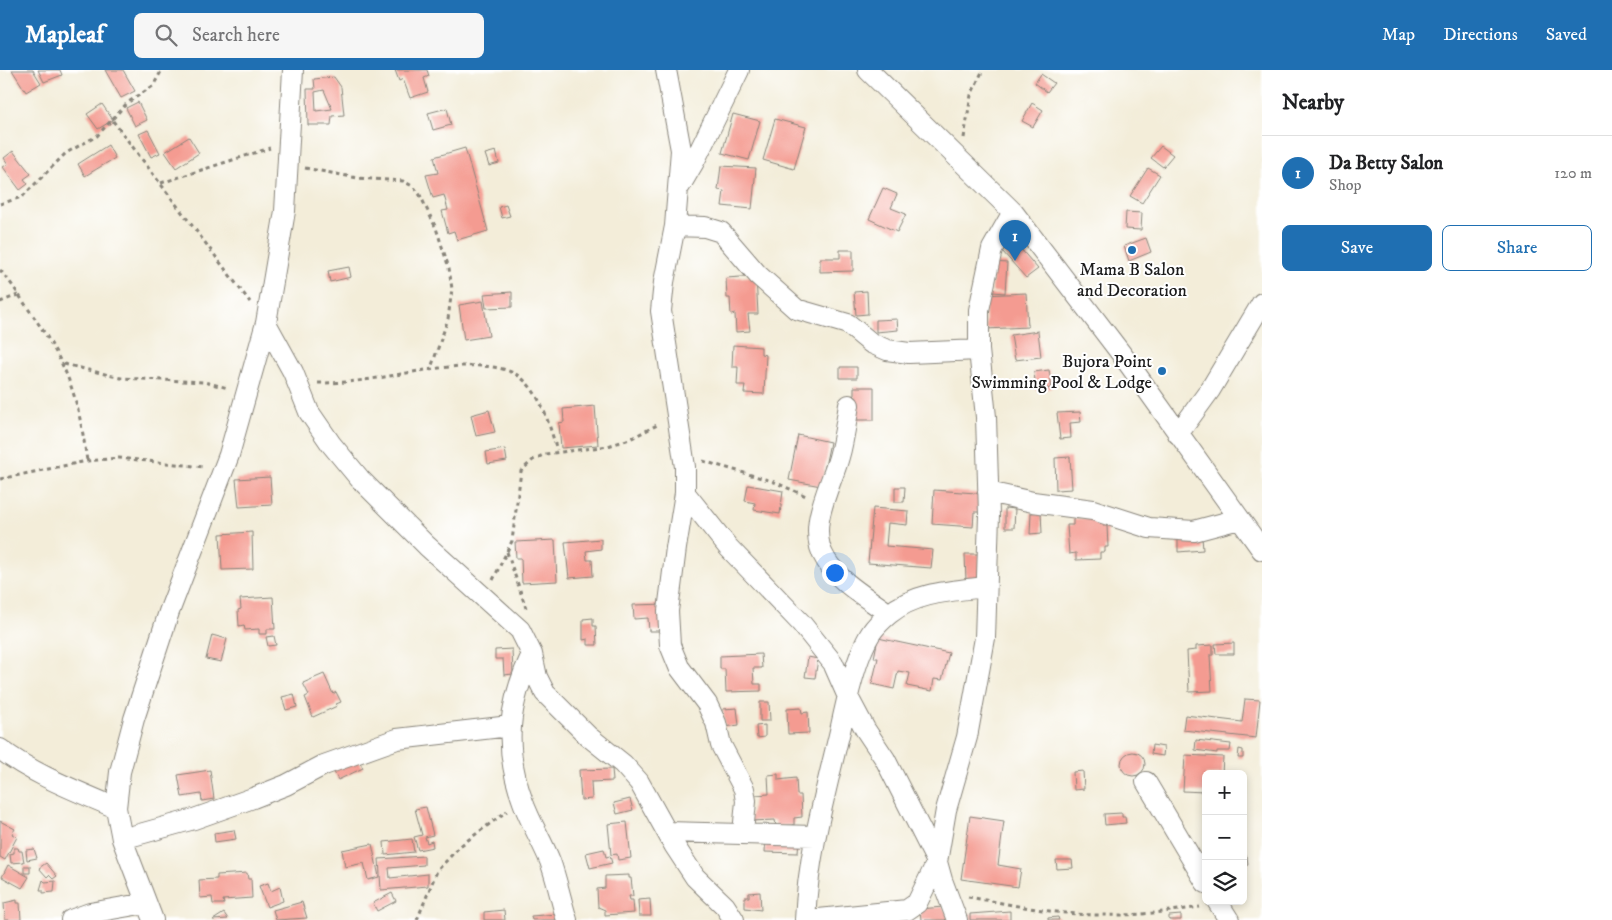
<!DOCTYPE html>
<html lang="en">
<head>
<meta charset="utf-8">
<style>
  :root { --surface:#fff; --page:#f6f6f6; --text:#202124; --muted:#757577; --line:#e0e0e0; --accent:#1f6fb2 }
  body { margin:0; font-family:"IM FELL DW Pica",serif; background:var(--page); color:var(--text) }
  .controls { position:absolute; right:15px; bottom:15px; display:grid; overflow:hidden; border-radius:8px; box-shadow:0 2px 8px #0003 }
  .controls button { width:45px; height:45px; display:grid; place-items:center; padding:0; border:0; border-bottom:1px solid var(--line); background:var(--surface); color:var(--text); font:25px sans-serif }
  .you { position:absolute; left:834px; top:502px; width:18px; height:18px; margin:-12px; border:4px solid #fff; border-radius:50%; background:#1a73e8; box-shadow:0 0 0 8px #1a73e833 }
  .badge { display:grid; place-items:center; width:32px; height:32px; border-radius:50%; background:var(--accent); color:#fff; font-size:16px; font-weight:700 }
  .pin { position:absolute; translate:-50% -41px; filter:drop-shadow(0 1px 2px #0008) }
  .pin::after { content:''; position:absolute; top:26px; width:18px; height:15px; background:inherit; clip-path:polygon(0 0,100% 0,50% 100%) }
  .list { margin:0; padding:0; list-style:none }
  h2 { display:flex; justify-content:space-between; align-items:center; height:65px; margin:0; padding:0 20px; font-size:21px }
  h2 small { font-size:16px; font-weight:400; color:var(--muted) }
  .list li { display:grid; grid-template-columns:32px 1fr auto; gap:15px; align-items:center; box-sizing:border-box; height:75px; padding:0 20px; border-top:1px solid var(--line) }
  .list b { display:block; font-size:19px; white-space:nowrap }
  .list p { margin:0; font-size:16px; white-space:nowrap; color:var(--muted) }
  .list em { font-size:16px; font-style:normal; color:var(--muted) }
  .actions { display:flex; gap:10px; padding:15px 20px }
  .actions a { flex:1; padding:11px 0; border:1px solid var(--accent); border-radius:8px; text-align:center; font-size:18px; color:var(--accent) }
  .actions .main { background:var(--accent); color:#fff }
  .icon { flex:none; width:28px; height:28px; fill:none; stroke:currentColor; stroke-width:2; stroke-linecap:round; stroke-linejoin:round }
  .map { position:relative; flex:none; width:1262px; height:850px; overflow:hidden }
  header { display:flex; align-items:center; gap:30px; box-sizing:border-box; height:70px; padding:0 25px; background:var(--accent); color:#fff }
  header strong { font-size:24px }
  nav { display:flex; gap:28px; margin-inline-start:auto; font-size:18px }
  .search { width:350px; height:45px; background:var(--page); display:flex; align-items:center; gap:12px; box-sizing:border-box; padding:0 18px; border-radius:8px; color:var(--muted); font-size:19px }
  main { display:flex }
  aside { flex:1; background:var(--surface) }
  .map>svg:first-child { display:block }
  .building { fill:#f49b91; fill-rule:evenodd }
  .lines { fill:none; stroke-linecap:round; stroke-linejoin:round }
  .minor-casing { stroke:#88847a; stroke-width:22 }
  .path { stroke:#88847a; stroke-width:3; stroke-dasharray:4 4; stroke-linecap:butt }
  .minor { stroke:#fff; stroke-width:20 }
  .poi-dot { fill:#1f6fb2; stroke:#fff; stroke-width:2 }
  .labels { text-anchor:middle; stroke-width:4; stroke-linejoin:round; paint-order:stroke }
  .poi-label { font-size:18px; fill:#1c1c1c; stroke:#fff }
</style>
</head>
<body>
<header>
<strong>Mapleaf</strong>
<div class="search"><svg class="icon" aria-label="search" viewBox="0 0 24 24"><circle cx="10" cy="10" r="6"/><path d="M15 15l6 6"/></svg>Search here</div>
<nav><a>Map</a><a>Directions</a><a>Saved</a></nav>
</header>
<main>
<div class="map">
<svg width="1262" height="850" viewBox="0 0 1262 850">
  <rect width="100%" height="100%" fill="#fff"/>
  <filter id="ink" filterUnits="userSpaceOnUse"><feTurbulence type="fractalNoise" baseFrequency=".02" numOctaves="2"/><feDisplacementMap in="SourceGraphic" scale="10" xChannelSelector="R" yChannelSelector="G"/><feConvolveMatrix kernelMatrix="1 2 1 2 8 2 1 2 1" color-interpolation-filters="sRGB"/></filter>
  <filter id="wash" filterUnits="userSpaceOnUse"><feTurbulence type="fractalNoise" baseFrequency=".0096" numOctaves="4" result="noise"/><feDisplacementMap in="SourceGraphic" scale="20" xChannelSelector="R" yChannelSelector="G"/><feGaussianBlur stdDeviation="1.12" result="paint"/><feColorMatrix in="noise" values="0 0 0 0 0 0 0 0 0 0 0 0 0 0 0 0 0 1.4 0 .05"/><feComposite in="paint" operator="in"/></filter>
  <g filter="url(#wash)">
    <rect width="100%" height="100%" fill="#f3edd9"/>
    <g id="blocks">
      <!-- building -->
      <path class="building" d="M12 0H33L41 13 26 22Z
        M38 0H60L62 5 44 12Z
        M105 0H123L135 21 121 28Z
        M395 0H427L429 6 424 8 428 22 410 28 403 9 399 11Z
        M1041 4 1054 13 1047 22 1035 13Z
        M334 7 341 17 344 45 332 46 331 55H308L307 19H315L314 9ZM324 20 332 39 316 41 315 22Z
        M138 32 147 50 135 56 126 38Z
        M1032 33 1043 40 1033 57 1022 51Z
        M102 34 113 50 98 59 87 44Z
        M447 38 451 55 433 60 428 43Z
        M733 44 760 51 749 90 722 83Z
        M775 49 806 57 794 99 763 90Z
        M148 60 160 83 151 87 139 64Z
        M189 67 199 83 176 98 165 82Z
        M108 75 115 88 85 106 78 94Z
        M1161 76 1173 85 1163 97 1151 88Z
        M465 78 488 161 457 170 454 161 448 163 442 141 448 140 444 125 433 128 426 105 438 103 434 87Z
        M13 81 31 104 24 109 28 114 20 120 3 97 8 94 4 88Z
        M496 81 499 93 489 96 485 84Z
        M721 96 756 98 752 139 722 136 724 121 718 120Z
        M1148 98 1160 105 1142 133 1130 126Z
        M883 118 897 124 891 138 906 144 897 162 869 149Z
        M506 135 510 146 502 148 499 137Z
        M1126 142 1142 143 1141 160 1125 159Z
        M1146 168 1151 182 1129 191 1124 176Z
        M1014 171 1038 199 1026 208 1002 181Z
        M840 180H853V201L820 202V188H840Z
        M993 192 1007 193 1005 223 992 222Z
        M349 197 351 207 330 212 328 201Z
        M756 206 758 244H748L750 261 736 262 735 244 731 245 730 228H727L726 208Z
        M867 221 868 244 856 245 854 222Z
        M512 222V237L486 238 484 224Z
        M1026 223 1028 257 986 259 985 225Z
        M483 231 489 266 464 270 459 235Z
        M897 249 898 260 876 262V250Z
        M1038 261 1041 287 1015 290 1011 265Z
        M733 275 761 277V284L766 285 764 324 744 323 745 315H737L738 297H732Z
        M840 297H857V308H840Z
        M1049 300 1052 318 1036 320 1034 302Z
        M854 317H874V350H854Z
        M595 336 598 375 561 378 559 353 564 352 563 339Z
        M489 340 495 362 476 366 471 345Z
        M1080 342 1081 352 1070 353 1071 368 1060 369 1057 343Z
        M798 365 830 372 821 416 789 410Z
        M505 379 507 391 488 394 486 382Z
        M1070 387 1072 419 1056 420 1055 388Z
        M270 407 272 435 239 437 236 409Z
        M748 415 783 421 780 444 754 440 755 433 745 431Z
        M895 417H905L904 432H895Z
        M934 420 976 423 981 426 980 442H974L973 457 932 454Z
        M873 438 908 441 907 455 888 453 886 476 933 480 931 498 868 493Z
        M1005 438 1015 439 1014 458H1005Z
        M1041 442 1042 463 1030 464 1031 443Z
        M1102 447 1103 456H1107L1108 477H1105V482H1100V489L1076 490V483L1069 484 1067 455H1073V449Z
        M252 462 253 499 222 500 220 464Z
        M1202 467 1203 480 1178 482V468Z
        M601 469V479L586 481 587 490H592L593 506 569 508 565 472Z
        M555 470 557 511 522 513 521 488H516L515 472Z
        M965 484H980L981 510 966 511Z
        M273 527 275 559H267V564H259V559L245 560 244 555 239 556 238 540 241 539 240 529Z
        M667 534 664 561H649L648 548 634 549 633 535Z
        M593 548V556H596L597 575H588V569L583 570V549Z
        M212 565 227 569 221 592 206 589Z
        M274 566 276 575 268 576 266 567Z
        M878 568 949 583 942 610 934 609 932 621 907 616 910 603 898 601 894 619 872 614 878 588H874Z
        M1234 573V584H1216L1215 574Z
        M1213 575V585H1210L1212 621 1189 622 1187 581 1196 580V576Z
        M512 579 513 604 504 605 503 589H495V580Z
        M761 584 762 598H753L754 614H761V621L726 622 725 599H720V586Z
        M808 587 818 589 815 608 805 607Z
        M324 604 333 624 336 622 341 632 336 634 337 636 313 647 305 627 309 625 303 613Z
        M294 624 297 637 286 640 282 627Z
        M1245 629 1260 630 1256 668 1183 660 1185 645 1242 652Z
        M760 632H769L770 651H760Z
        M737 638 739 655 725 657 723 639Z
        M801 638 802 643 808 642 809 663 788 664 787 639Z
        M765 655V667L757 668 756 656Z
        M1196 670 1231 674 1230 681H1217V683L1195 680Z
        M1152 675 1164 677 1163 686 1151 684Z
        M1239 679 1243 680V688H1238Z
        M1121 694a12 12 0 1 1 24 0a12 12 0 1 1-24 0Z
        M355 684 363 698 338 710 331 696Z
        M1185 685 1223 687 1222 704H1206L1204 722 1183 721Z
        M612 699 613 711 591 712 592 729 581 730 579 700Z
        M210 700 214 729 202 731 201 724 182 727 178 705Z
        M1083 701 1084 719 1074 720 1073 702Z
        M778 704V710L796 708 797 725H801L802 747 794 748V755L776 756 775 750 750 751 755 725 769 724 768 705Z
        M630 729 633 740 617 744 614 733Z
        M426 737 433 765 425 767 427 773 432 771 433 777 418 780 414 767 422 765 415 739Z
        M1122 743V747H1125L1126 753 1105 755 1104 744Z
        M970 746 1004 751 998 795 1021 799 1018 817 961 809Z
        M0 751 15 759 12 764 17 767 5 790 0 787Z
        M627 752 631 788 618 790 617 784 611 785 608 754Z
        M234 760 236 769 215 772 214 763Z
        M766 765 799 766 798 783 765 782Z
        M412 769 414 782 385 785 384 772Z
        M372 774 379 807 368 810 364 793 345 797 342 780Z
        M14 778H18L19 781H22L24 792 11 793 10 784 14 783Z
        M34 779 37 788 27 790 26 780Z
        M604 779 606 787 610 786 612 793 590 798 586 783Z
        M424 786V795L389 798 390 808 428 804V816L381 820 379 789Z
        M1243 786H1247L1248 795 1243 796Z
        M1056 790H1072L1073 798 1057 799Z
        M46 793 57 806 53 809 49 805 47 807 39 798Z
        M8 795 29 807 22 818 2 807Z
        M24 796H30V803H24Z
        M247 803 248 809H251L252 828 223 830 224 834H213L212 827 200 828 199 810 217 809V805Z
        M629 805V808H631L633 826H629L630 830H633L634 843 605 845V840L598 837 597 819 605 818V806Z
        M43 810 45 812 55 811 54 822 43 823V820H40Z
        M268 813 271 821 280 817 283 831 267 837 259 816Z
        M760 822 761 840 745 838V827H749V823Z
        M392 823 396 831 377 841 373 833Z
        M650 829 651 846H639L638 830Z
        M17 830V833H20L21 850H5L4 833Z
        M302 832 307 848 276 850 273 840Z
        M943 837 952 850H921L920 839Z
        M504 840 505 850H484V842Z
        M1010 841V850H970V844Z
        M224 843 228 849 213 850Z
        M557 844 558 850H532L531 846Z
        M1181 845V850H1169V846Z
        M1058 847 1059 850H1048V848Z"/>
    </g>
  </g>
  <g filter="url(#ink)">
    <use href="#blocks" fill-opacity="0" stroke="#88847a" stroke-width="1"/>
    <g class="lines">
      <defs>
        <path id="minor" d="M666 0 681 80 675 156 664 212 661 241 685 397V423L676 478 668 541 670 575 679 597 707 634 716 653 721 675 744 719 746 731 743 763
          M868 0 1013 142 1126 290 1262 480
          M680 116 694 92 739 0
          M675 156 705 157 721 162 758 205 796 239 848 254 871 273 887 280 909 283 979 280
          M266 253 293 302 309 342 331 374 360 409 427 476 520 560 532 584 537 607 545 623 588 666 623 694 639 712 674 775 695 807 725 836 734 850
          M849 335C846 352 844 370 839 387 831 417 805 458 826 490 840 513 868 528 889 544
          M1178 364 1210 320 1262 233
          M988 422 1033 432 1093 440 1149 458 1194 461 1239 449
          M685 423 728 477 801 553 833 593 848 627 865 659 885 689 937 792 917 833 907 840 809 850
          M532 584C508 634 503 678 523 732 530 752 542 771 550 791 557 810 561 831 567 850
          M0 679C34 705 77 721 116 738
          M1146 712 1206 813
          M667 762 815 766
          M122 769 194 749 253 728 286 715 324 695 397 669 510 656
          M1217 831 1229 850
          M71 850 90 843 146 833
          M153 850 122 769 116 738 120 702 134 649 169 542 229 385 266 253 285 141 293 0
          M805 850C808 785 825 724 840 661 846 633 856 586 871 563 875 557 883 549 889 544 916 522 952 521 986 517
          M957 850 942 810 937 792 946 740 967 667 985 568 989 445 986 347 979 280V240L992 179 1013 142"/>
      </defs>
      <!-- minor casing -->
      <use href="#minor" class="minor-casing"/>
      <!-- path -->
      <path class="path" d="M113 51 250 232
        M964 68 971 25 983 0
        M305 98 357 108 403 111 414 117 420 125 436 158 449 198 452 219 448 249 430 301
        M161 113 270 78
        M0 134 22 127 66 83 97 66 127 33 153 16 162 0
        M0 200C11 212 20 227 29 240 68 295 78 325 87 391
        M0 232 18 225
        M64 294 121 308 204 312 228 318
        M318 313C336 313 353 312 371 309 409 304 488 283 520 307 542 324 549 355 557 380
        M703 391 772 411 806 426
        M0 409 87 391 119 388 204 397
        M507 482 526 538
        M493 510 512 471 521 401 533 390 545 384 608 376 630 369 659 354
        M968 827C1011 834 1056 845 1101 845 1134 846 1167 842 1200 837
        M417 850 437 801 460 776 507 741"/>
      <!-- minor -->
      <use href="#minor" class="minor"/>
    </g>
  </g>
  <!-- markers -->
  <g class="poi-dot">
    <circle cx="1132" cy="180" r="5"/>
    <circle cx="1162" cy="301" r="5"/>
  </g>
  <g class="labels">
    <!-- poi labels -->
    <g class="poi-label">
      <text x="1132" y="205">Mama B Salon<tspan x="1132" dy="21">and Decoration</tspan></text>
      <text x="1152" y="297" text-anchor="end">Bujora Point<tspan x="1152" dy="21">Swimming Pool &amp; Lodge</tspan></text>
    </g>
  </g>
</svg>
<div class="controls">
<button>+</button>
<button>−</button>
<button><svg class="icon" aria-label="layers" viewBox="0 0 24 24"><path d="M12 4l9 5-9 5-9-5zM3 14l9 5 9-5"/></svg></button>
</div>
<div class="you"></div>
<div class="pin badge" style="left:1015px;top:191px">1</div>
</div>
<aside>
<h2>Nearby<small></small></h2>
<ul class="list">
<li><span class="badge">1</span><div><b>Da Betty Salon</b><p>Shop</p></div><em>120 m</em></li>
</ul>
<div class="actions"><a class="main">Save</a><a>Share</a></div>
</aside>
</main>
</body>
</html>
